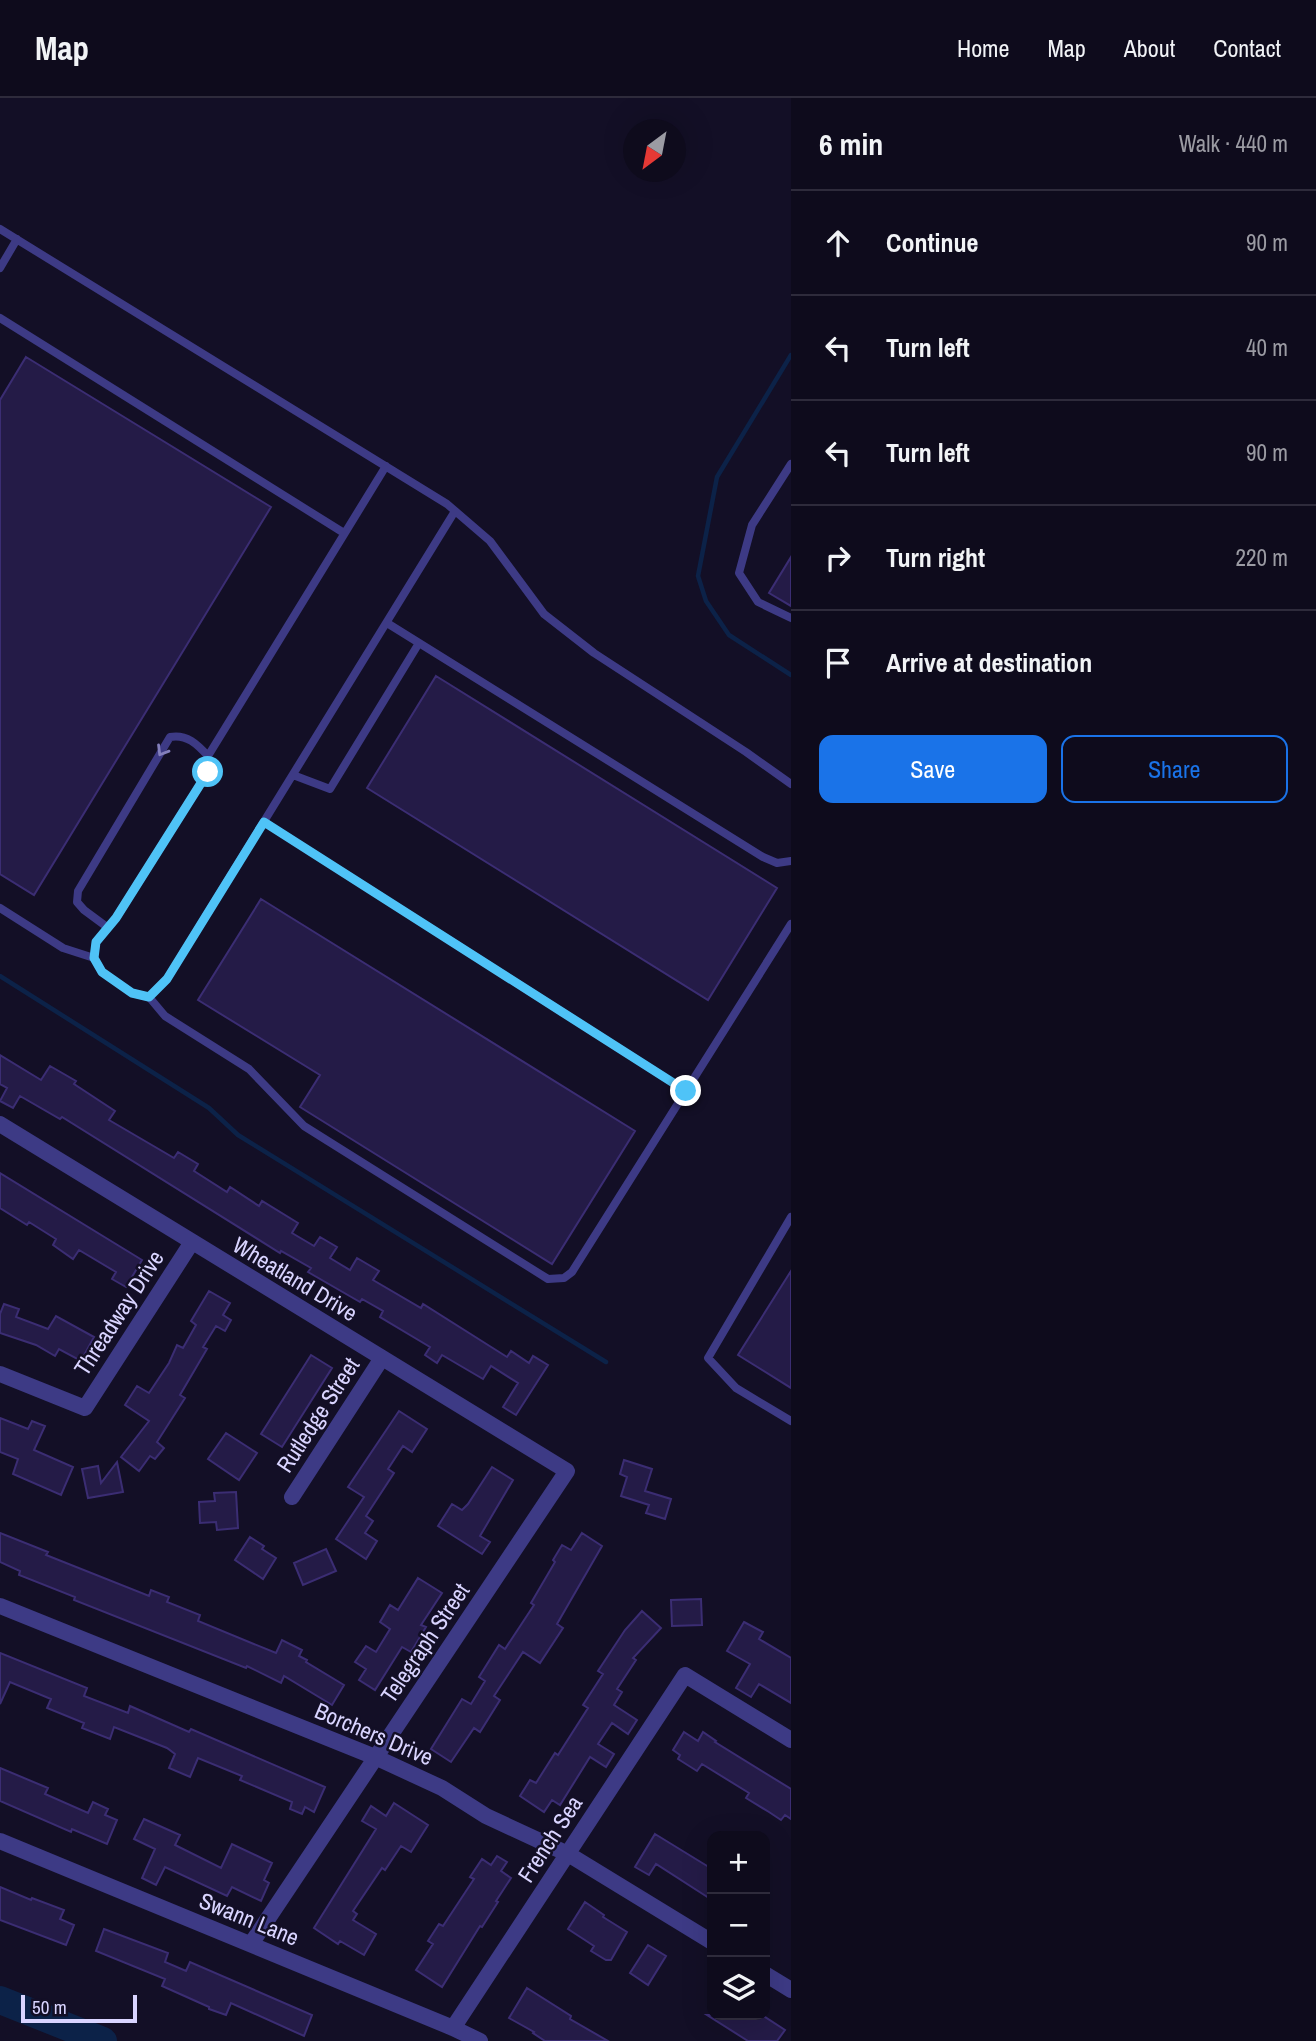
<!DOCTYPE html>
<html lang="en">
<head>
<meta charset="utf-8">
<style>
  :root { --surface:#0e0b1c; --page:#171425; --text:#f1f3f6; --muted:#9b9ba3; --line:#2e2b3b; --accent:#1a73e8 }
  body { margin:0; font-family:"Archivo Narrow",sans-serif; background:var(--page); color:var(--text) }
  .controls { position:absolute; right:21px; bottom:21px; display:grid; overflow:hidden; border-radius:14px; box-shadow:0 7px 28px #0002 }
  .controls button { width:63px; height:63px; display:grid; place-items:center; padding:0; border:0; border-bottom:2px solid var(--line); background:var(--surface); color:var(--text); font:35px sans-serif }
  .compass { position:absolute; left:623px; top:21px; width:63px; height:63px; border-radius:50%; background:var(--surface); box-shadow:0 7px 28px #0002; rotate:212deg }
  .scale { position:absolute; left:21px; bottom:18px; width:116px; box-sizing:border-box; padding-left:7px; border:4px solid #d9d4ff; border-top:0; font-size:19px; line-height:24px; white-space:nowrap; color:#d9d4ff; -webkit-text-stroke:5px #130f26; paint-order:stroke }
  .stop { position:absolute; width:21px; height:21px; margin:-16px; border:5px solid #4fc3f7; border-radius:50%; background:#fff }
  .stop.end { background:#4fc3f7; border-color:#fff; box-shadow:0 2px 7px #0008 }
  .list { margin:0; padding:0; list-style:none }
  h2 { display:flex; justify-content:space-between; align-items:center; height:91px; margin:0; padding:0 28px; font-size:30px }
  h2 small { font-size:23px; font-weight:400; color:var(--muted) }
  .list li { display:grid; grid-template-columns:46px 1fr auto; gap:21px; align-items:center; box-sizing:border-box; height:105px; padding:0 28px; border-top:2px solid var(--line) }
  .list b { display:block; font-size:26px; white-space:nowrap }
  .list em { font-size:23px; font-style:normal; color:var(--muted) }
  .actions { display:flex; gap:14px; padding:21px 28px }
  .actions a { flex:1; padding:16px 0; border:2px solid var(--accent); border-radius:14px; text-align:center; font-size:24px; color:var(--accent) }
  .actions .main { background:var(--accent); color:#fff }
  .icon { flex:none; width:38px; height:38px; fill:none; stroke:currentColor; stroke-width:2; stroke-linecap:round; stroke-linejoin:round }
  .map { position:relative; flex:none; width:791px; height:1943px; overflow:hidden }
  header { display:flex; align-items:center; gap:42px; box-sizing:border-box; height:98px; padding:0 35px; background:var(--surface); border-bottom:2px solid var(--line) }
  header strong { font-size:33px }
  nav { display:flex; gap:38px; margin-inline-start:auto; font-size:24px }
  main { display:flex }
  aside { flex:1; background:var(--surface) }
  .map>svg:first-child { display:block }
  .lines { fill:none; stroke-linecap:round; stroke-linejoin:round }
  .stream { stroke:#0c2248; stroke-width:4.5 }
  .river { stroke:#0c2248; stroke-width:28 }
  .building { fill:#241b47; stroke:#3b2d73; stroke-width:2 }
  .service { stroke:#3d3a85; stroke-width:8 }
  .minor { stroke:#3d3a85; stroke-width:16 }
  .oneway { stroke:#837fbc }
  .route { stroke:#4fc3f7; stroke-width:9 }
  .labels { text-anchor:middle; stroke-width:5; stroke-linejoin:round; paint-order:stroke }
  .street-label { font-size:23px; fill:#d9d4ff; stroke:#130f26 }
</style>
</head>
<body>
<header>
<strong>Map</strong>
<nav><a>Home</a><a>Map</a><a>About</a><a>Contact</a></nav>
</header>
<main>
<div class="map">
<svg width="791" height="1943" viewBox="0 0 791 1943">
  <rect width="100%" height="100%" fill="#130f26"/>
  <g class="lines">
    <!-- stream -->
    <path class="stream" d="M791 257 717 379 698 478 706 503 729 537 791 577
      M0 878 209 1010 238 1037 606 1264"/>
    <!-- river -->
    <path class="river" d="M0 1902 103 1943"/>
  </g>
  <!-- building -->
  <path class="building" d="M26 259 271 409 34 797 0 776V302Z
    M791 459V508L769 495Z
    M436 578 777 790 708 902 367 690Z
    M261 801 635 1033 552 1166 300 1009 320 977 198 902Z
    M0 957 41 982 50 968 76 983 74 986 115 1013 109 1022 174 1060 178 1054 198 1066 194 1073 227 1094 230 1089 259 1108 262 1103 298 1125 292 1135 314 1148 320 1139 337 1149 330 1160 350 1172 357 1160 379 1173 373 1182 421 1210 423 1206 507 1259 511 1253 529 1265 533 1258 548 1267 516 1317 503 1309 518 1285 491 1268 483 1281 442 1257 437 1265 425 1257 430 1249 380 1219 383 1213 362 1201 360 1204 308 1174 311 1170 281 1153 280 1155 62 1019 60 1021 20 998 13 1010 0 1003 7 990 0 986Z
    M0 1075 142 1162 126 1189 112 1181 116 1174 79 1152 73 1161 53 1147 56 1141 29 1124 27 1127 0 1110Z
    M791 1173V1290L738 1257Z
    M209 1193 230 1205 223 1217 231 1222 225 1233 216 1228 203 1249 207 1251 180 1297 185 1300 157 1344 164 1350 155 1361 150 1358 139 1373 121 1359 149 1323 125 1307 137 1288 149 1295 169 1265 177 1247 183 1250 196 1227 191 1223Z
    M4 1206 19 1211 16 1219 48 1231 56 1218 94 1239 81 1263 59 1251 55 1258 36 1247 0 1235V1216Z
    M311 1257 332 1270 282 1349 261 1336Z
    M399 1313 427 1331 412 1354 403 1348 388 1371 394 1375 366 1418 373 1423 365 1435 377 1443 366 1461 336 1441 364 1399 348 1389Z
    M0 1320 28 1331 32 1323 45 1328 34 1352 73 1369 61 1397 13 1376 18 1361 0 1354Z
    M226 1335 257 1355 239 1382 208 1361Z
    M624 1362 652 1371 645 1393 671 1401 665 1421 646 1415 649 1407 621 1398 627 1379 620 1376Z
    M117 1364 123 1394 88 1400 82 1371 98 1368 101 1385Z
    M492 1369 513 1382 480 1438 490 1444 482 1456 438 1428 452 1406 462 1412 468 1406Z
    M236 1394 238 1430 217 1432 216 1424 200 1425 199 1404 215 1403 214 1395Z
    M0 1435 48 1454 46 1457 149 1498 151 1492 169 1499 167 1504 200 1517 198 1523 276 1555 282 1542 302 1552 299 1558 307 1562 306 1564 344 1587 332 1607 284 1578 281 1585 247 1568 246 1570 74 1502 75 1499 19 1477 20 1473 0 1464Z
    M582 1435 602 1448 557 1526 563 1530 540 1565 523 1554 494 1598 500 1602 480 1634 474 1630 451 1664 431 1651 462 1601 471 1606 485 1583 479 1579 499 1547 505 1551 534 1507 531 1505 555 1464 553 1462 562 1447 571 1452Z
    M250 1439 264 1448 262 1451 276 1460 263 1481 235 1462Z
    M326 1451 336 1473 303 1487 294 1465Z
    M418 1480 442 1495 421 1527 426 1529 411 1554 402 1549 375 1592 359 1582 366 1571 355 1564 366 1548 376 1554 390 1531 380 1524 390 1507 398 1512Z
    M701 1501 702 1527 672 1528 671 1502Z
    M642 1513 661 1530 633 1560 636 1562 617 1591 622 1594 614 1607 637 1622 628 1636 612 1625 598 1646 614 1656 606 1669 590 1659 560 1707 552 1702 544 1714 520 1698 530 1682 536 1685 555 1655 558 1657 588 1610 583 1607 603 1576 598 1573 625 1532Z
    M744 1524 763 1534 759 1541 791 1560V1605L759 1586 751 1599 736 1590 750 1566 727 1553Z
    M0 1555 87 1590 84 1598 128 1615 130 1608 189 1634 191 1631 325 1689 314 1714 305 1709 302 1716 290 1711 292 1704 240 1682 242 1678 198 1660 190 1679 169 1670 175 1656 167 1650 114 1629 110 1641 82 1630 84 1625 47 1610 51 1601 10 1584 0 1606Z
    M684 1634 698 1643 703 1634 716 1643 715 1644 791 1691V1721L785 1717 781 1722 769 1714 746 1700 749 1695 702 1666 697 1673 678 1661 680 1657 673 1652Z
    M0 1670 48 1690 45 1696 88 1715 93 1704 108 1711 105 1717 117 1722 107 1746 72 1731 71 1734 0 1703Z
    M394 1705 428 1727 411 1754 401 1748 385 1772 382 1770 353 1813 357 1816 353 1822 376 1836 364 1857 340 1843 338 1846 314 1830 376 1731 362 1723 371 1708 386 1718Z
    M144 1721 180 1737 175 1747 221 1770 232 1746 272 1765 264 1782 269 1785 261 1803 232 1789 227 1798 165 1769 156 1787 142 1780 155 1751 134 1741Z
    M655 1736 712 1771V1802L656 1766 649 1777 635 1769Z
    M497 1758 507 1764 501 1773 511 1780 496 1803 498 1804 482 1829 480 1828 442 1889 416 1872 433 1846 428 1843 439 1826 443 1828 474 1781 470 1779 482 1761 491 1767Z
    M0 1789 31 1802 32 1800 64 1812 60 1821 74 1827 66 1847 0 1822Z
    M585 1804 604 1817 603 1819 627 1834 611 1862H606L591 1853 594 1848 568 1831Z
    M104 1831 168 1855 165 1864 186 1873 190 1864 312 1917 304 1938 231 1905 226 1917 209 1911V1909L162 1888 165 1881 96 1853Z
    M648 1847 666 1858 648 1887 630 1875Z
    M527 1890 571 1918 570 1921 608 1943H545L533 1935 534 1934 509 1920Z
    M707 1917H762L785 1932 777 1943H748Z"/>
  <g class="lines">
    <!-- service -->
    <path class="service" d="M0 131 447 406 490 443 544 516 594 555 746 654 791 686
      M0 170 17 141
      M0 220 344 435
      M791 366 752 427 739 475 758 504 791 520
      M387 525 763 759 777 765 791 763
      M208 658 386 368
      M293 677 330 691 419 545
      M264 724 686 993
      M0 810 63 850 94 860
      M107 829 84 812 77 804 78 793 170 639C187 636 197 646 208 658V674L116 820 96 844 94 860 102 874 132 895 149 899 167 881 455 413
      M149 899 165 918 249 971 304 1028 548 1181 564 1180 572 1174 791 826
      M791 1119 708 1260 736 1290 791 1323"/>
    <!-- minor -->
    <path class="minor" d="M0 1026 567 1373 251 1846
      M0 1276 85 1310 192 1144
      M292 1399 382 1260
      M0 1508 375 1659 442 1690 486 1718 568 1756 712 1844
      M0 1743 453 1930 480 1943
      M765 1876 791 1892
      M453 1930 685 1577 791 1642"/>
  </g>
  <!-- one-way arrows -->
  <defs><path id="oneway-chevron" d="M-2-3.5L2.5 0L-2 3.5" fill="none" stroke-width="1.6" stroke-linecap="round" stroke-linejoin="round" transform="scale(1.75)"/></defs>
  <use class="oneway" href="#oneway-chevron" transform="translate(162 653) rotate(121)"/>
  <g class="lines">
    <!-- route -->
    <path class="route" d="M208 674 116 820 96 844 94 860 102 874 132 895 149 899 167 881 264 724 686 993"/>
  </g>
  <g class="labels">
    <!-- street labels -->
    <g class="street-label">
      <text transform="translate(295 1181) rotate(31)" y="8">Wheatland Drive</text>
      <text transform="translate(119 1215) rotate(-57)" y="8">Threadway Drive</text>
      <text transform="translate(318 1317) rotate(-57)" y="8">Rutledge Street</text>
      <text transform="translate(425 1545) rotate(-56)" y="8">Telegraph Street</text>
      <text transform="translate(374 1636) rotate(23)" y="8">Borchers Drive</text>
      <text transform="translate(550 1741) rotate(-57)" y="8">French Sea</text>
      <text transform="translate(249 1821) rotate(22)" y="8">Swann Lane</text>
    </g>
  </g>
</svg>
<div class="controls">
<button>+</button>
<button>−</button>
<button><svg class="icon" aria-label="layers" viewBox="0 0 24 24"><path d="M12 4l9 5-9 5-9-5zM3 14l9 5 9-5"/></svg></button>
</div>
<svg class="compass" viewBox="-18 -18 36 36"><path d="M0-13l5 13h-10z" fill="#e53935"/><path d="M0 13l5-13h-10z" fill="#9b9ba3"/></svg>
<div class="scale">50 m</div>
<div class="stop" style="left:208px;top:674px"></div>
<div class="stop end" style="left:686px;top:993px"></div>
</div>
<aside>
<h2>6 min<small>Walk · 440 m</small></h2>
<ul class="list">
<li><svg class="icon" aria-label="ahead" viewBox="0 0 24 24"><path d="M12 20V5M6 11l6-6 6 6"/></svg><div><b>Continue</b></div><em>90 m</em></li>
<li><svg class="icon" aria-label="left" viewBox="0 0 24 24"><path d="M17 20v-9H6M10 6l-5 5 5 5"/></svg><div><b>Turn left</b></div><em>40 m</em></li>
<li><svg class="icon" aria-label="left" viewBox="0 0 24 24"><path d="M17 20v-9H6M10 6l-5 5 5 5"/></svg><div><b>Turn left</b></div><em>90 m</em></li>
<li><svg class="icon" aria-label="right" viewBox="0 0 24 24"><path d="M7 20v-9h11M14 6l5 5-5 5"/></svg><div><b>Turn right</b></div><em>220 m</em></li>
<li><svg class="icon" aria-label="arrive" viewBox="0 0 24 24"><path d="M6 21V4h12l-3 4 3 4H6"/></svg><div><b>Arrive at destination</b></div></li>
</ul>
<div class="actions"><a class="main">Save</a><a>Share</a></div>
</aside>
</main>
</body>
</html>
